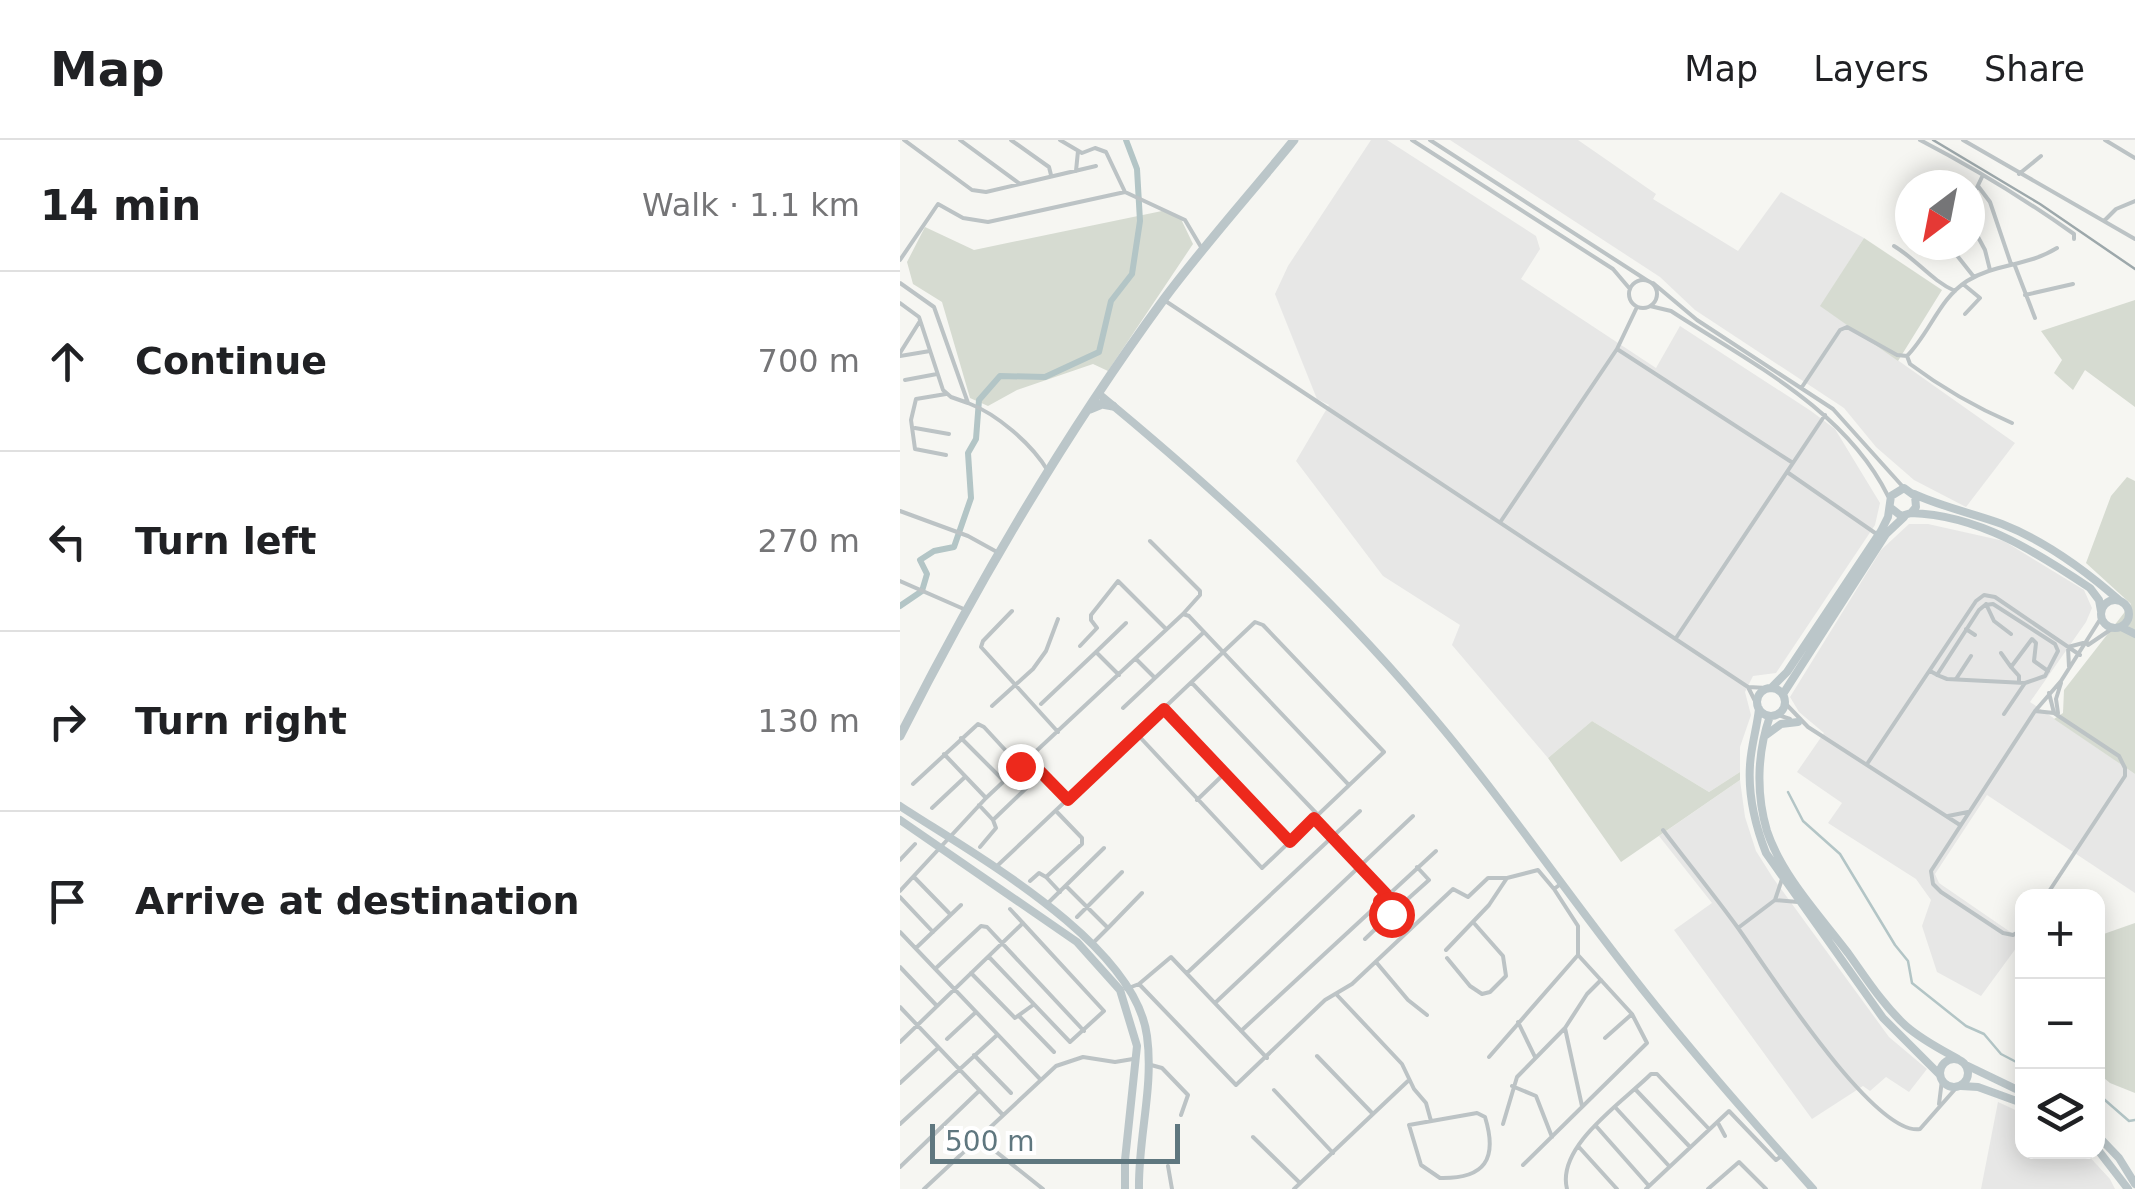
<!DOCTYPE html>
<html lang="en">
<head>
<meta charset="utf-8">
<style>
  :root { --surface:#fff; --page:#f2f2f2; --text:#202124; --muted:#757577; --line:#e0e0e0 }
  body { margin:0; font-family:"DejaVu Sans",sans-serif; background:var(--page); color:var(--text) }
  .controls { position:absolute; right:30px; bottom:30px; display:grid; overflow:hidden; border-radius:20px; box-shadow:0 5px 25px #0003 }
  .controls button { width:90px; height:90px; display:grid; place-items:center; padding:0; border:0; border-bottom:2px solid var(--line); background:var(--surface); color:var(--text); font:50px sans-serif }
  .compass { position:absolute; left:995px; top:30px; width:90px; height:90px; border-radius:50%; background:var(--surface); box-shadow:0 5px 25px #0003; rotate:212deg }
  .scale { position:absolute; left:30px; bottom:25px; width:250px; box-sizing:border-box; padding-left:10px; border:5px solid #5f777f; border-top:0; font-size:28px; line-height:35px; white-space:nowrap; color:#5f777f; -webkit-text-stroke:8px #fff; paint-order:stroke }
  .stop { position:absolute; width:30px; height:30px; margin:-22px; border:8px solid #ed291c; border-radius:50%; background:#fff }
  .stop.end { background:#ed291c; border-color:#fff; box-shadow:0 2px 10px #0008 }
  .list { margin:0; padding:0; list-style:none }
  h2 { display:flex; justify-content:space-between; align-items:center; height:130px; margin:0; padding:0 40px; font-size:42px }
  h2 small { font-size:32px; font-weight:400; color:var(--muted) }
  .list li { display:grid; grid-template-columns:65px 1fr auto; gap:30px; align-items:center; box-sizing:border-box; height:180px; padding:0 40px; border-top:2px solid var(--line) }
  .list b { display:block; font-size:38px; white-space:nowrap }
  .list em { font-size:32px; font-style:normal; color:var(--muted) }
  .icon { flex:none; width:55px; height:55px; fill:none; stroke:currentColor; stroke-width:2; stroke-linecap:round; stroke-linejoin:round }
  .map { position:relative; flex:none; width:1235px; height:1049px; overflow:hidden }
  header { display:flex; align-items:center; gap:60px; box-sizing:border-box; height:140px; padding:0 50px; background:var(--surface); border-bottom:2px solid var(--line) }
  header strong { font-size:48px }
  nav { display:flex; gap:55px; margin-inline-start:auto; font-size:35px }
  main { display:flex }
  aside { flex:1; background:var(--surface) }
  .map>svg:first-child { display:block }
  .built { fill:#e7e7e6 }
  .green { fill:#d6dbd1 }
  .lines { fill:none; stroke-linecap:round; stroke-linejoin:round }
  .stream { stroke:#b3c5c6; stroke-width:2.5 }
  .river { stroke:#b3c5c6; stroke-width:6 }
  .street { stroke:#bcc3c5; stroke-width:4 }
  .secondary { stroke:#bbc6c9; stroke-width:8 }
  .primary { stroke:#bbc6c9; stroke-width:9 }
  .tram { stroke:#9da8ab; stroke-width:2.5 }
  .route { stroke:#ed291c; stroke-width:12 }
</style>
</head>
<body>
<header>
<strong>Map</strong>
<nav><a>Map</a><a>Layers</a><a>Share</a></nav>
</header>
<main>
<aside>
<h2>14 min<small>Walk · 1.1 km</small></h2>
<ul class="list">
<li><svg class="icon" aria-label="ahead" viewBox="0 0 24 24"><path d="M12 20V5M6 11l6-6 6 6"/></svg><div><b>Continue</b></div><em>700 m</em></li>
<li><svg class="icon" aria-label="left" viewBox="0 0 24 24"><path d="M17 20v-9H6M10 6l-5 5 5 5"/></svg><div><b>Turn left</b></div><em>270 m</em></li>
<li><svg class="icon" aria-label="right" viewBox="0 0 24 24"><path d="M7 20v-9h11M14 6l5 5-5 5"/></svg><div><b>Turn right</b></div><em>130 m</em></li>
<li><svg class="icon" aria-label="arrive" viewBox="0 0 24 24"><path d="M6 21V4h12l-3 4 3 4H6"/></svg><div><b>Arrive at destination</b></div></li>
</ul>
</aside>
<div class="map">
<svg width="1235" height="1049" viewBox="0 0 1235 1049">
  <rect width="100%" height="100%" fill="#f6f6f2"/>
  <!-- built -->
  <path class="built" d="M471 0H487L636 96 640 109 621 139 756 228 780 186 911 271 935 289 980 363 975 385 876 533 853 536 845 552 851 575 840 607V632L809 652 692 581 648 618 552 505 560 485 483 436 396 321 429 265 417 259 375 154 388 126Z
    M550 0H678L756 54 753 59 838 111 881 52 964 98 921 166 1115 303 1066 367 1014 340 976 307 944 268 795 170 760 137Z
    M1009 384H1028L1104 401 1184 450 1192 468 1186 482 1130 562 1235 634V753L1087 655 1035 734 1039 743 1122 800 1081 856 1037 832 1022 786 1031 760 1016 739 928 683 942 663 897 632 924 593 899 572 890 557 981 410Z
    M840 640 845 677 856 711 873 738 989 897 1027 929 1009 952 986 937 970 951 963 946 912 979 774 790 812 763 759 696Z
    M1098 962 1122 973V1012H1185L1210 1039 1215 1049H1081Z"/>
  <!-- green -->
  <path class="green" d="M262 71 280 77 293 104 208 231 193 224 117 250 88 266 70 258 42 162 13 144 7 122 25 87 74 110Z
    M964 98 1042 150 998 221 920 166Z
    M1235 160V267L1185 230 1173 250 1154 233 1162 220 1141 191Z
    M1227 337 1235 341V634L1154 579 1163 573 1164 550 1231 464 1186 423 1211 356Z
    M692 581 809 652 840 632V640L721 722 648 618Z
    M1235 783V953L1210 943 1198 933V796Z"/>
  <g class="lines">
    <!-- stream -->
    <path class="stream" d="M888 652 903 681 940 714 995 805 1008 821 1012 843 1066 886 1084 894 1101 914 1122 925
      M1198 954 1229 981 1235 980"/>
    <!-- river -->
    <path class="river" d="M0 466 22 451 27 434 20 420 34 411 54 407 71 358 68 313 76 299 79 260 100 236 145 237 199 212 211 161 232 134 240 81 237 29 226 0"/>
    <!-- street -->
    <path class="street" d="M4 0 72 50 86 52 196 26
      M60 0 120 44
      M111 0 149 27 151 35
      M160 0 182 13 195 8 206 12 225 52
      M512 0 713 129 730 149
      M530 0 748 141
      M1020 0C1076 29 1123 58 1174 94V99
      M1063 0 1235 99
      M1205 0 1235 18
      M176 31 178 11
      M1119 34 1141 16
      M1078 46 1090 62 1111 124
      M1070 62 1082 37
      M1204 81 1216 69 1235 61
      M1070 82 1085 110 1090 130
      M1043 105 1055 113 1074 137
      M994 106C1016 119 1032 141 1055 151
      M0 120 38 64 63 78 88 82 225 52 285 80 301 107
      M1115 126 1135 178
      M729 154a14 14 0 1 1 28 0a14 14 0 1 1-28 0Z
      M0 143 34 167 68 263C97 274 132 304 148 331
      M753 143 797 180 933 269 1004 348
      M1063 144 1080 158 1065 174
      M1125 155 1173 144
      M264 160 848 547 867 548
      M0 163 19 177 43 250 51 257 68 263
      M750 166 771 171C849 222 945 269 988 356
      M717 209 893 323
      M0 213 20 181
      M0 216 30 211
      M1007 216C1030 193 1039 159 1067 141 1096 123 1126 127 1157 108
      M5 240 37 234
      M902 247 940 190 947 187 997 215 1007 216 1010 224C1042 248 1075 267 1112 283
      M46 254 16 259 11 280 15 309 46 315
      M15 288 49 294
      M887 332 978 395
      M0 371 68 396 97 412
      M601 381 717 209 737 167
      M250 401 300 451V455L283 474
      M0 441 66 470
      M1086 464 1094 481 1111 494
      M112 471 83 501 81 507 158 592
      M1066 489 1075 495
      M776 498 925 275
      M1188 505 1213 488
      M180 506 197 488 191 480V475L218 441 266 489
      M196 512 226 483
      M1101 513 1111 527 1132 499 1136 503 1134 521 1148 531
      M236 519 254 537
      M1111 527 1119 536V543
      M1169 527 1168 507 1187 502
      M1030 531C1035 534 1041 537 1047 539L1125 543 1145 536 1158 511 1155 504 1093 464 1085 465 1079 470 1037 535
      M1056 539 1071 516
      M292 543 418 675
      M848 547 857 565
      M1149 553 1154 573
      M885 563 908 587 1060 685
      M141 564 196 512 219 535
      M92 566 133 529 146 511 158 479
      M223 568 304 492
      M264 569 390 701
      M1135 571 1154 573 1219 616 1225 628V636L1146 756
      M1158 573 1156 559 1161 543
      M1104 574 1125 543
      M878 575 890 579
      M61 598 104 641
      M44 614 86 658
      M128 619 167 659
      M967 624 1076 461 1084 455 1095 457 1180 515
      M13 644 78 584 84 587 120 626
      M297 660 325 633
      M79 665 93 680 96 688 80 707
      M32 668 65 637
      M1048 676 1068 672
      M415 678 486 754
      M93 680 142 633
      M763 690C788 723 814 755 838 788 866 827 974 997 1020 989L1057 947
      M0 720 15 704
      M97 726 355 482 363 485 484 612 362 728 237 594
      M14 737 49 773
      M146 737 160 752
      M130 741 139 733 146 737 182 704V698L156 671
      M166 746 208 788 193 803
      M0 751 86 658 283 474 289 476 449 645
      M0 757 33 792
      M875 760 898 762
      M147 764 204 708
      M491 774 529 740 517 727
      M177 777 222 732
      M208 788 242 753
      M838 788 875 760 882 739
      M1122 790 1113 795 1103 793 1041 752 1033 744 1031 731 1135 571 1161 541 1201 478
      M0 792 140 939
      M465 799 491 774 479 761
      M16 808 61 765
      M546 810 589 765 607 738
      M89 817 170 902 204 871 110 769
      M547 818 570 846 582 854 590 852 606 836 603 816 573 782
      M476 822 508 860 527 875
      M0 827 37 866
      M35 829 81 786 87 787 184 891
      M71 833 115 878 133 865
      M287 833 460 671
      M239 844 336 945 425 860 452 844 553 749 568 757 588 738H607L638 730 654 749
      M226 849 239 844 271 817 367 918
      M437 855 502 924 514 949 526 963 531 981
      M315 863 513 676
      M0 867 103 975
      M120 877 154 912
      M618 882 635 917
      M341 891 536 711
      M705 898 732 874
      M47 899 76 872
      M0 902 123 783
      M74 915 111 953
      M589 917 678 815
      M251 925 262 928 288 955 281 975
      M0 943 37 909
      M612 946 636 956 652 997
      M735 949 790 1007
      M374 950 433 1013
      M1039 964 1042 940
      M682 966 665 888 687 854 701 840
      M715 967 769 1026
      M577 973 585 977C598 1019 585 1039 540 1038L521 1025 509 985Z
      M473 974 509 940
      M818 983 825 996
      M0 984 96 896
      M603 984 617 937 665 888
      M696 986 749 1046
      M353 997 400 1043
      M80 999 143 1049
      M678 1006 717 1049
      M623 1025 747 903 732 874 678 815V786L654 749 662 743
      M268 1026 272 1049
      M0 1027 79 951
      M24 1049 156 926 183 917 215 922 233 919
      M394 1049 473 974 417 916
      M667 1049C656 1006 723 962 751 934H757L809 989
      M746 1049 829 971 873 1017 876 1020 883 1015
      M808 1049 839 1022 866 1049"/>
    <!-- secondary -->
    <path class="secondary" d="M199 254C314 349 425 450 522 564 593 646 655 737 722 823 782 901 847 975 913 1049
      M1014 354C1045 368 1072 373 1102 384 1143 400 1186 431 1219 460
      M1011 373C1079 375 1136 412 1190 448L1199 460 1201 471
      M1201 474a14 14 0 1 1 28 0a14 14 0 1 1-28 0Z
      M1221 487 1235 494
      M857 562a14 14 0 1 1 28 0a14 14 0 1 1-28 0Z
      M871 548 887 532 981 391 988 377 991 356 1004 348 1015 356 1016 367 1011 373 1001 376 991 368
      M883 554 986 394 1004 377
      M859 569C857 588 851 606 850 625 848 655 855 685 866 713L983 878 1040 935
      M870 576C857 613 856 654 867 691 882 736 920 776 948 813 966 838 983 865 1006 886 1022 900 1040 909 1058 919
      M866 595 881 584 898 582
      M0 666C73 714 235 803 247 896 254 947 238 998 239 1049
      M0 680 177 802 220 850 237 906 225 1020V1049
      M1040 933a14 14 0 1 1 28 0a14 14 0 1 1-28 0Z
      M1068 926 1122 952
      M1061 946 1078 947 1122 963
      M1198 996 1219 1018 1235 1044
      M1198 1010 1228 1049"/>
    <!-- primary -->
    <path class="primary" d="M190 269 202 264 213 266
      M0 596C77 444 163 297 264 159 305 104 351 53 394 0"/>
    <!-- tram -->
    <path class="tram" d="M1033 0 1140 64 1235 129"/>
  </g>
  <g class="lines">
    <!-- route -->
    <path class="route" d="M120 626 128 619 168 660 264 569 390 702 414 678 486 754 479 761 491 774"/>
  </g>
</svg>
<div class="controls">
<button>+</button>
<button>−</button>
<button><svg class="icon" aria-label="layers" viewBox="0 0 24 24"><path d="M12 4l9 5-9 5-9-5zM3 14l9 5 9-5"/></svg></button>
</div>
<svg class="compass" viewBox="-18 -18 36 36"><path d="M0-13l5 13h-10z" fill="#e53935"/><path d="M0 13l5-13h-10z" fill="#757577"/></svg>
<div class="scale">500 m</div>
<div class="stop" style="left:491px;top:774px"></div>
<div class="stop end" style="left:120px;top:626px"></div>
</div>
</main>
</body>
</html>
